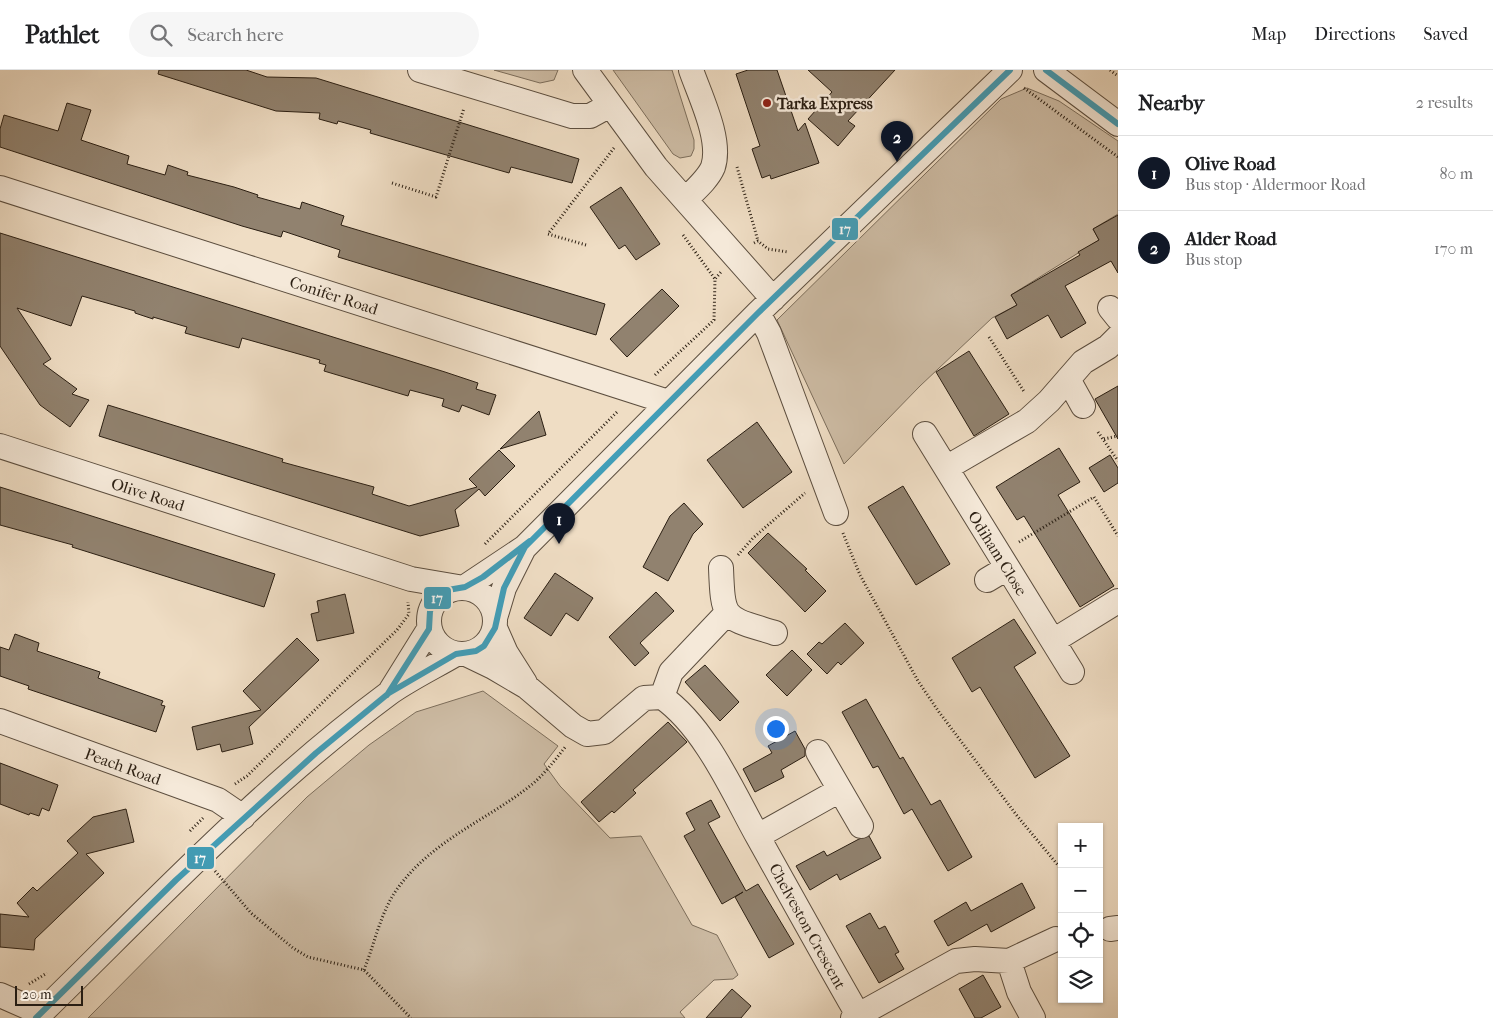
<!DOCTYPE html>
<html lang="en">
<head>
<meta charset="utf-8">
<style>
  :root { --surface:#fff; --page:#f6f6f6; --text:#202124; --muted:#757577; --line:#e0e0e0; --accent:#111827 }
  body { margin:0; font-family:"IM FELL French Canon",serif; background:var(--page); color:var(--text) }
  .controls { position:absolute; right:15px; bottom:15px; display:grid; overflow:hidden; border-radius:0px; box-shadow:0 1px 4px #0004 }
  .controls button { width:45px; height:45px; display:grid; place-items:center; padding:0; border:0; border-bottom:1px solid var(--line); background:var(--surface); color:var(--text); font:25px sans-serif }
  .scale { position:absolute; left:15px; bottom:12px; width:68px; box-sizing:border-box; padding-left:5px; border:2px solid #2b1f13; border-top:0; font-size:14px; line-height:18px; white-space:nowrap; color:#2b1f13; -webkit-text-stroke:4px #f5e9d9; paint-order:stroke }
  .you { position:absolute; left:775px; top:658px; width:18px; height:18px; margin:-12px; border:4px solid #fff; border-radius:50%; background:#1a73e8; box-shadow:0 0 0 8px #1a73e833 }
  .badge { display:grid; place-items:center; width:32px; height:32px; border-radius:50%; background:var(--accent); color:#fff; font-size:16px; font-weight:700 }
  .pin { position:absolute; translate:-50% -41px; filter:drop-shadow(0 1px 2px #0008) }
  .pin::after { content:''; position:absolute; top:26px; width:18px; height:15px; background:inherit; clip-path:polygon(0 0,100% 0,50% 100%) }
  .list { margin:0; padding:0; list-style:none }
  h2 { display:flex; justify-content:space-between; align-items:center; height:65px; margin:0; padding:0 20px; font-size:21px }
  h2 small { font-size:16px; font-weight:400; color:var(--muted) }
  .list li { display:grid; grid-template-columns:32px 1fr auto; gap:15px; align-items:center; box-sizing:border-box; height:75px; padding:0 20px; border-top:1px solid var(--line) }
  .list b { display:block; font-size:19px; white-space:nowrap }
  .list p { margin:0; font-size:16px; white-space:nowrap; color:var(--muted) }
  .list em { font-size:16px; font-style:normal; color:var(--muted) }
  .icon { flex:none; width:28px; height:28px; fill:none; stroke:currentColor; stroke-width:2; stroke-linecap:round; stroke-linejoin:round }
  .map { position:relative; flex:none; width:1118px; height:948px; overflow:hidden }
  header { display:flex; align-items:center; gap:30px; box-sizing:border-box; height:70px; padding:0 25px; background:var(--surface); border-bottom:1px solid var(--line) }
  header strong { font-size:24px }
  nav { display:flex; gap:28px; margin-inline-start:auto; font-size:18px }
  .search { width:350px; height:45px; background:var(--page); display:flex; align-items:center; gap:12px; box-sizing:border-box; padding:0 18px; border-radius:28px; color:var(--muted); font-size:19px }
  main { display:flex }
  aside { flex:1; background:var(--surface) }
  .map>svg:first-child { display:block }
  .green { fill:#cebda6; stroke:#7c6e5c }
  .building { fill:#91826f; stroke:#2b1f13 }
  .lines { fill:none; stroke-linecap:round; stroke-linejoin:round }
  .minor-casing { stroke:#5c4e3f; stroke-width:26 }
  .path { stroke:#2b1f13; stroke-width:3; stroke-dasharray:1 2.5; stroke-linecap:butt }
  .minor { stroke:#f5e9d9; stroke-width:24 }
  .bus-1-casing { stroke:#f5e9d9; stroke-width:10 }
  .bus-1 { stroke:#429eb8; stroke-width:6 }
  .poi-dot { fill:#8f2418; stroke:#f5e9d9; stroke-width:2 }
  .labels { text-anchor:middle; stroke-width:5; stroke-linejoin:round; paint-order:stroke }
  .poi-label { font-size:16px; font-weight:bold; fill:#2b1f13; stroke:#f5e9d9; text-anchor:start }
  .street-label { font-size:16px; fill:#2b1f13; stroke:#f5e9d9 }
  .line-badge { stroke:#f5e9d9; stroke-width:2 }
  .badge-label { font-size:14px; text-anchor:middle; font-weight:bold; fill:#fff }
</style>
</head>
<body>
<header>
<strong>Pathlet</strong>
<div class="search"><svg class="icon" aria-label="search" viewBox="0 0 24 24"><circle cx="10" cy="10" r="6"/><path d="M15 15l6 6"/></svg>Search here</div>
<nav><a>Map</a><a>Directions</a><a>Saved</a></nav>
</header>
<main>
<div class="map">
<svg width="1118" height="948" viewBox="0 0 1118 948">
  <rect width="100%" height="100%" fill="#efddc4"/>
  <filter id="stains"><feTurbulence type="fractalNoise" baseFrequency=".004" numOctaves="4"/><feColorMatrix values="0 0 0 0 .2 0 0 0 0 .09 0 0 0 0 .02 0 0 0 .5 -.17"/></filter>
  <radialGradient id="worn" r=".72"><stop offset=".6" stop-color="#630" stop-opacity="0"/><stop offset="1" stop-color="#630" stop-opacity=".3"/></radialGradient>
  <!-- green -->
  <path class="green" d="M494 0H558L554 10 540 13Z
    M613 0H672L694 70V79L691 86 680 88 673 84Z
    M1027 18 1059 31 1118 71V144L1093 159 1099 170 1011 225 1017 235 992 248 920 316 844 394 777 250 1001 29Z
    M483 621 558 676 544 694 560 716 610 768 641 766 692 855 717 865 738 905 733 909 714 910 680 942 685 948H88L307 727 369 675 416 642Z"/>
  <!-- building -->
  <path class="building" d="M159 0H246L267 7 316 8 579 89 572 113 511 97 509 103 370 63 371 60 338 51 337 54 319 49 320 43 276 41 158 4Z
    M748 0H777L798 61 805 53 819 93 771 109 770 105 762 108 752 79 760 76 736 4Z
    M808 0H895L848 51 855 56 838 76 808 49 832 22Z
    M67 33 91 40 81 70 129 86 127 94 165 105 168 95 188 102 187 105 234 117 258 125 257 127 300 139 302 132 344 146 341 155 605 234 596 265 338 187 340 180 283 161 281 167 242 156 0 77V59L4 45 58 61Z
    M621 117 660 174 636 190 625 175 619 179 590 137Z
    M1118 145V203L1111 191 1065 216 1086 253 1061 268 1048 245 1007 269 995 247 1017 235 1011 225 1080 185 1078 182 1099 170 1093 159Z
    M0 163 445 302 478 313 476 319 496 325 489 345 462 335 459 342 442 336 444 329 410 320 408 326 324 301 326 295 319 293 320 290 242 268 239 278 185 263 187 257 153 247V249L135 243V241L82 226 71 256 17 238 51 289 43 294 77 319 72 324 89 330 70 357 40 335 0 276Z
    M662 219 679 236 627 287 610 269Z
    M969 281 1009 344 974 366 936 302Z
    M1118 316V369L1095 329Z
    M108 335 283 389 282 392 374 417 372 424 409 436 477 417 469 409 499 380 515 396 485 426 479 419 455 440 459 456 420 466 99 366Z
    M539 341 546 365 500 379Z
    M757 352 792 402 743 438 707 390Z
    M1059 378 1080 412 1058 425 1114 516 1080 537 1024 446 1017 450 996 417Z
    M1110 385 1118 398V413L1104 422 1089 398Z
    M903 416 950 494 916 515 868 437Z
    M0 417 275 504 264 537 72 477 73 475 0 455Z
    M684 433 703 454 693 464 668 511 643 497 670 446Z
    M768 463 807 499 805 500 826 521 805 542 748 483Z
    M555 503 593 528 578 551 566 543 551 566 524 548Z
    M656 522 674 541 640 573 649 583 635 596 609 567Z
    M345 524 354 563 317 571 311 544 319 542 317 531Z
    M1014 549 1036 583 1014 597 1070 686 1035 708 980 617 972 622 952 588Z
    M845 553 864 573 841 595 838 592 827 604 807 584 819 572 822 574Z
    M15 564 39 573 37 581 100 602 98 608 163 631 161 635 165 636 156 662 28 619 29 616 0 606V577L9 580Z
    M297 568 319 590 249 657 253 674 222 682 220 674 197 680 192 657 261 640 243 621Z
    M792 580 812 600 787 626 766 605Z
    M705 595 739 632 720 651 685 612Z
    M866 629 900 689 903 687 931 735 940 730 972 787 948 801 912 739 904 744 878 696 873 698 842 642Z
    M668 652 687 672 633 720 636 723 614 743 612 741 599 752 581 732Z
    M795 661 805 679V686L781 700 784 707 755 722 743 699 772 683 768 676Z
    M0 693 58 715 49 741 42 738 39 746 30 743 29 745 0 734Z
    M711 730 720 747 708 753 746 821 758 814 794 874 769 888 735 827 743 822 722 834 684 766 695 760 686 743Z
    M126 739 134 772 86 784 104 803 35 869 34 880 0 877V844L29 847 17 833 33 817 37 821 78 783 67 771 93 747Z
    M869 766 881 788 840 810 837 804 810 820 796 796 824 781 827 786 859 769Z
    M1022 813 1035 838 991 862 987 854 948 876 934 851 966 832 971 841Z
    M870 843 879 859 885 856 899 882 895 884 904 899 879 913 846 856Z
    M983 905 1001 937 981 948H975L959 919Z
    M732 919 751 936 741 948H706Z"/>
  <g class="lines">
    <defs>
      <path id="minor" d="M420 0 572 46H590L610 35
        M585 0 656 97 773 229
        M1046 0 1118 54
        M0 118 668 332
        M686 129C695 120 708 109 713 97 722 70 700 26 691 0
        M1110 238 1118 248
        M758 243 769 263 836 443
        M1068 309 1083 336
        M925 364 1072 602
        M0 376 411 509 458 517
        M946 398 1027 351 1049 331 1083 292 1108 277 1118 267
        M721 498C723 552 724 547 775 563
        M987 510 1007 498
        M465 517 525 477 758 243 1010 0
        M429 551a33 33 0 1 1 66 0a33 33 0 1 1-66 0Z
        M495 548 504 518 523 480
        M495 558 506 583 525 613
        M1053 571 1118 531
        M466 584 493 597 527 617 573 656 587 664 604 662 644 628 662 627C705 657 733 722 758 767 791 826 824 886 858 945
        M391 620 429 559
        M662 627 671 602 727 543
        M0 651 218 730 243 747
        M818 682 861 756
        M758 766 840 720
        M1110 859 1118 858
        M1009 891 1019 922 1033 948
        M0 925 41 943
        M36 948C150 837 260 719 388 624 409 609 434 597 456 584
        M853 948 956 891 975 889 1009 891 1056 869"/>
    </defs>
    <!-- minor casing -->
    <use href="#minor" class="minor-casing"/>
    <!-- path -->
    <path class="path" d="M1110 0 1118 6
      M1024 18 1118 87
      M737 97 758 171
      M392 113 436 127 464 38
      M683 165 715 209
      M754 173 758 171 768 179 788 182
      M586 175 548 164 614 78
      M989 267 1025 323
      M655 305 714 250 715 209 721 202
      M1098 362 1118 391
      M1104 369 1118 366
      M843 463 860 505 918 611 939 642 1018 747 1062 800
      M1019 472 1094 427 1118 466
      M485 474 618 341
      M738 485 753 468 805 423
      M235 714 247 706 397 560 409 544 408 532
      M190 761 203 748
      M215 801 251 843 293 878 308 887 364 900 411 948
      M364 900C374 875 380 845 395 822 430 771 484 752 530 716 544 705 555 690 566 676
      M29 914 47 903"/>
    <!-- minor -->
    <use href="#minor" class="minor"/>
    <defs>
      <path id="bus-1" d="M1046 0 1118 54
        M387 625 429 559 430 541 438 527 448 520 465 517 483 507 530 471
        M36 948 176 810 316 683 389 623 456 584 476 581 484 576 495 558 504 518 525 477 758 243 1010 0"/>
    </defs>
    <!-- bus-1 casing -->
    <use href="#bus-1" class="bus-1-casing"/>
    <!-- bus-1 -->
    <use href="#bus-1" class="bus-1"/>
  </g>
  <!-- markers -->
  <circle class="poi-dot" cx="767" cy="33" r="5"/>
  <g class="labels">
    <!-- poi labels -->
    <g class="poi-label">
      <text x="777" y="39">Tarka Express</text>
    </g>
    <!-- street labels -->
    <g class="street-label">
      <text transform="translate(334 225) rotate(18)" y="6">Conifer Road</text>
      <text transform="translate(148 424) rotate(18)" y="6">Olive Road</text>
      <text transform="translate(998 483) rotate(58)" y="6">Odiham Close</text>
      <text transform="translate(123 696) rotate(20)" y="6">Peach Road</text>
      <text transform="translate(808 856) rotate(61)" y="6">Chelveston Crescent</text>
    </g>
  </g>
  <g class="line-badge">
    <rect x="831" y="147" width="28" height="24" rx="5" fill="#429eb8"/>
    <rect x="423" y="516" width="29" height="24" rx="5" fill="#429eb8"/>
    <rect x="186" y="776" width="29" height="24" rx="5" fill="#429eb8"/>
  </g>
  <g class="badge-label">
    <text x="845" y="164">17</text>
    <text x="437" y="533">17</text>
    <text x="200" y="793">17</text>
  </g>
  <rect width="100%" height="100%" filter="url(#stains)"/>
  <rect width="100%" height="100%" fill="url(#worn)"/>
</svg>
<div class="controls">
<button>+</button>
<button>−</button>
<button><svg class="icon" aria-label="locate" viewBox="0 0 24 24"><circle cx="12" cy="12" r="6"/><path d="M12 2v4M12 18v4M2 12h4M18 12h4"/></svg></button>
<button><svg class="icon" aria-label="layers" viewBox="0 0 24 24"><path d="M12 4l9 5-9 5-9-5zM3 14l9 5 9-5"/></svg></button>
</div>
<div class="scale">20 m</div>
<div class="you"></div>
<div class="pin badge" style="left:559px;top:474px">1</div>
<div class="pin badge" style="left:897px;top:92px">2</div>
</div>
<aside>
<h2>Nearby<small>2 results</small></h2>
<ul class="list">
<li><span class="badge">1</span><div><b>Olive Road</b><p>Bus stop · Aldermoor Road</p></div><em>80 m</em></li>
<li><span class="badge">2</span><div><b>Alder Road</b><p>Bus stop</p></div><em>170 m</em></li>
</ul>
</aside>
</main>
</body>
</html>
